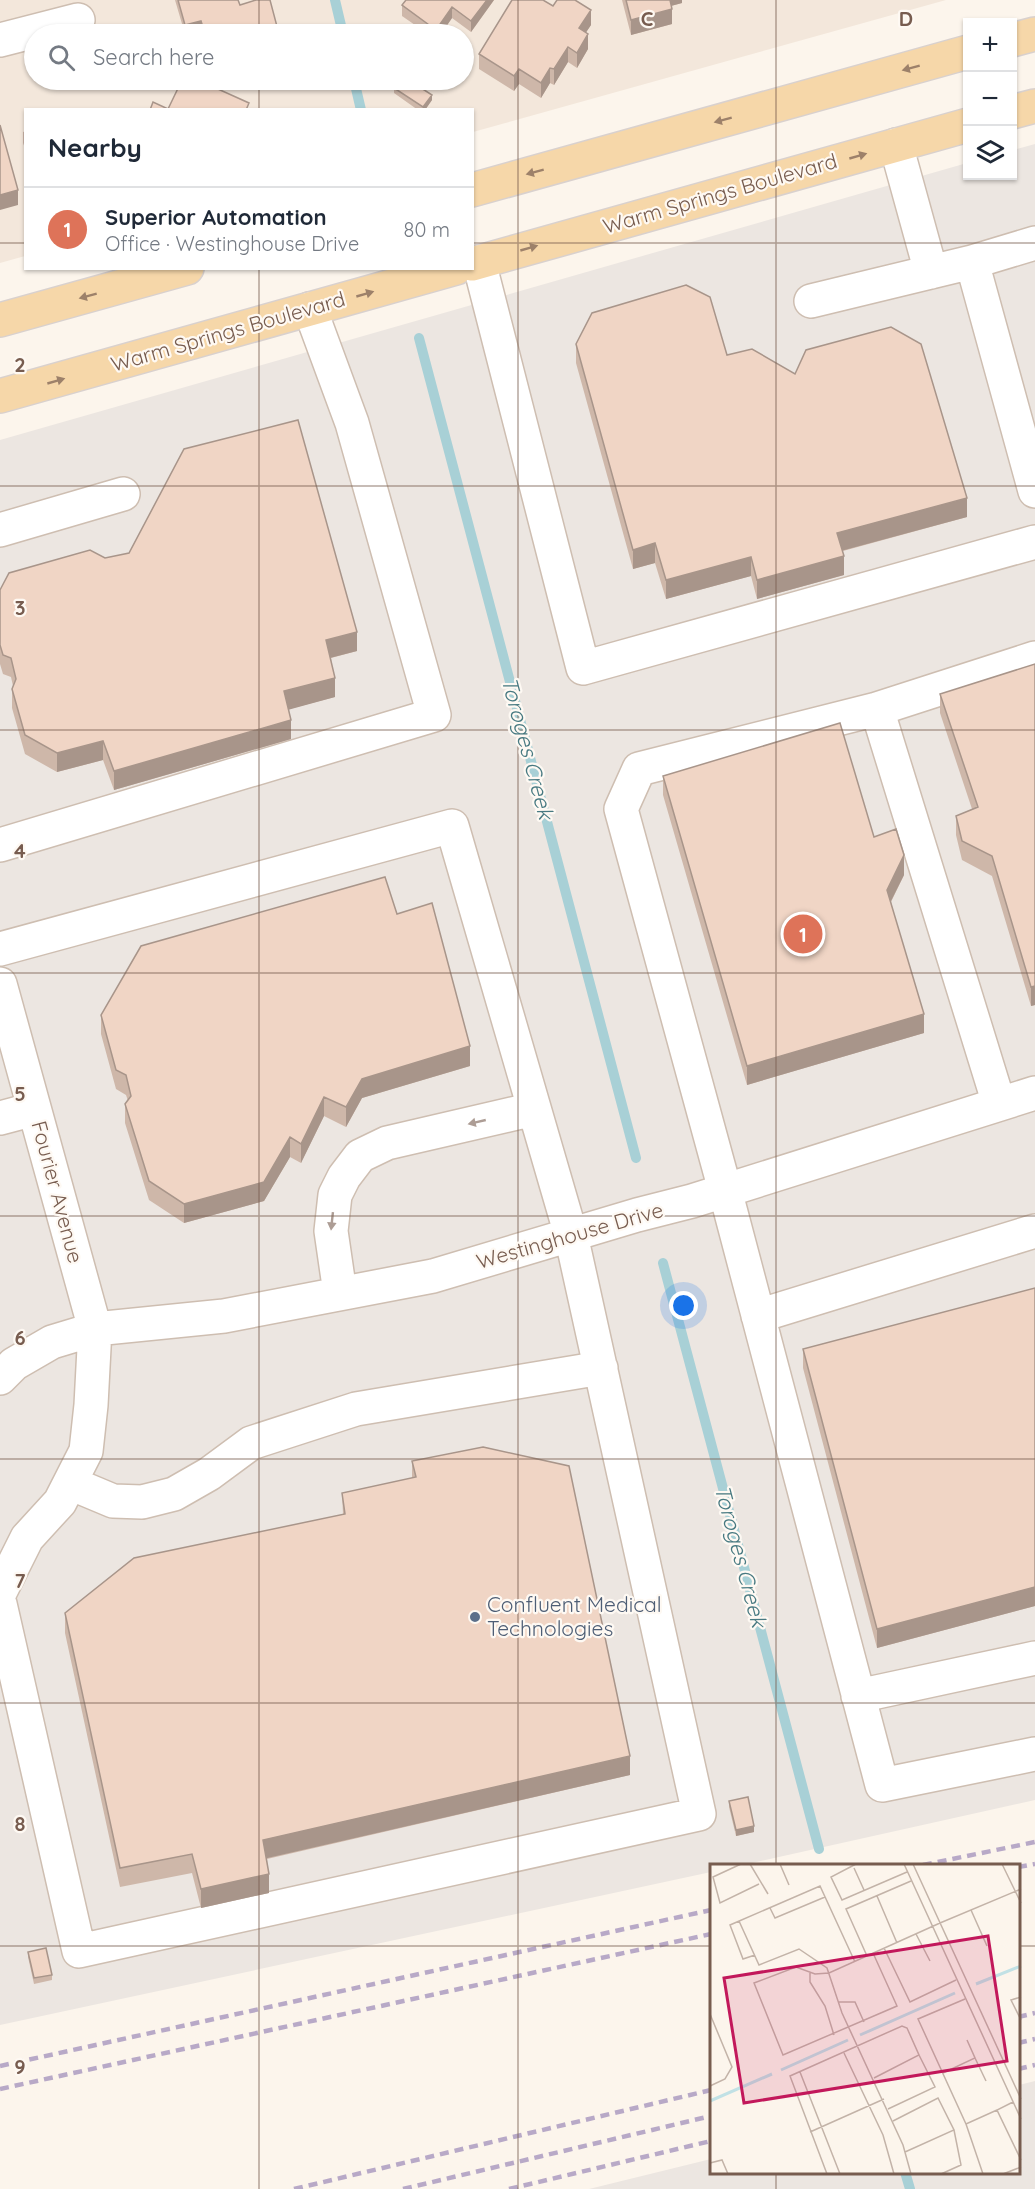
<!DOCTYPE html>
<html lang="en">
<head>
<meta charset="utf-8">
<style>
  :root { --surface:#fff; --page:#f2f2f3; --text:#1f2937; --muted:#747a83; --line:#e0e1e3; --accent:#de7359 }
  body { margin:0; font-family:Quicksand,sans-serif; background:var(--page); color:var(--text) }
  .controls { position:absolute; right:18px; top:18px; display:grid; overflow:hidden; border-radius:0px; box-shadow:0 2px 4px #0004 }
  .controls button { width:54px; height:54px; display:grid; place-items:center; padding:0; border:0; border-bottom:2px solid var(--line); background:var(--surface); color:var(--text); font:30px sans-serif }
  .you { position:absolute; left:684px; top:1306px; width:21px; height:21px; margin:-15px; border:4px solid #fff; border-radius:50%; background:#1a73e8; box-shadow:0 0 0 9px #1a73e833 }
  .badge { display:grid; place-items:center; width:39px; height:39px; border-radius:50%; background:var(--accent); color:#fff; font-size:20px; font-weight:700 }
  .pin { position:absolute; translate:-50% -50%; border:3px solid #fff; box-shadow:0 2px 6px #0006 }
  .list { margin:0; padding:0; list-style:none }
  h2 { display:flex; justify-content:space-between; align-items:center; height:78px; margin:0; padding:0 24px; font-size:26px }
  h2 small { font-size:20px; font-weight:400; color:var(--muted) }
  .list li { display:grid; grid-template-columns:39px 1fr auto; gap:18px; align-items:center; box-sizing:border-box; height:84px; padding:0 24px; border-top:2px solid var(--line) }
  .list b { display:block; font-size:22px; white-space:nowrap }
  .list p { margin:0; font-size:20px; white-space:nowrap; color:var(--muted) }
  .list em { font-size:20px; font-style:normal; color:var(--muted) }
  .icon { flex:none; width:33px; height:33px; fill:none; stroke:currentColor; stroke-width:2; stroke-linecap:round; stroke-linejoin:round }
  .map { position:relative; flex:none; width:1035px; height:2189px; overflow:hidden }
  .search { position:absolute; background:var(--surface); box-shadow:0 2px 4px #0004; left:24px; top:24px; width:450px; height:66px; display:flex; align-items:center; gap:15px; box-sizing:border-box; padding:0 21px; border-radius:33px; color:var(--muted); font-size:22px }
  .panel { position:absolute; background:var(--surface); box-shadow:0 2px 4px #0004; left:24px; top:108px; width:450px; height:162px; border-radius:0px }
  .map>svg:first-child { display:block }
  .residential { fill:#f3e7db; fill-rule:evenodd }
  .industrial { fill:#ece6e1 }
  .lines { fill:none; stroke-linecap:round; stroke-linejoin:round }
  .stream { stroke:#a8d0d6; stroke-width:10 }
  .minor-casing { stroke:#cebeb1; stroke-width:36 }
  .major-casing { stroke:#d9d1ce; stroke-width:36 }
  .minor { stroke:#fff; stroke-width:33 }
  .major { stroke:#f6d7a9; stroke-width:33 }
  .rail { stroke:#b8a9c7; stroke-width:4.5; stroke-dasharray:9 6; stroke-linecap:butt }
  .wall { fill:#ceb7a9 }
  .shaded-wall { fill:#a8958a }
  .building { fill:#f0d5c5; stroke:#a8958a; stroke-width:1.5 }
  .oneway { fill:#9d816a }
  .oneway2 { fill:#ad9d95 }
  .grid { fill:none; stroke:#775c4f; stroke-width:1.5; stroke-opacity:0.55 }
  .service-dot { fill:#5c6f8a; stroke:#fef9f3; stroke-width:2 }
  .labels { text-anchor:middle; stroke-width:4.5; stroke-linejoin:round; paint-order:stroke }
  .street-label { font-size:21px; fill:#775c4f; stroke:#fef9f3 }
  .service-label { font-size:21px; fill:#4e5e75; stroke:#fef9f3; text-anchor:start }
  .water-label { font-size:22px; font-style:italic; fill:#477981; stroke:#fef9f3 }
  .inset-river { fill:none; stroke:#c1e1e5; stroke-width:3 }
  .inset-road { fill:none; stroke:#c3b3a8; stroke-width:1.5 }
  .view { fill:#c2185b; fill-opacity:0.15; stroke:#c2185b; stroke-width:3 }
  .inset-edge { fill:none; stroke:#775c4f; stroke-width:3 }
  .grid-label { font-size:20px; text-anchor:middle; font-weight:bold; fill:#775c4f; stroke:#fef9f3; stroke-width:4.5; stroke-linejoin:round; paint-order:stroke }
</style>
</head>
<body>
<div class="map">
<svg width="1035" height="2189" viewBox="0 0 1035 2189">
  <rect width="100%" height="100%" fill="#fcf5ec"/>
  <!-- residential -->
  <path class="residential" d="M0 0H946L473 132 472 110H26L25 256 0 263ZM34 34H464V80H34Z"/>
  <!-- industrial -->
  <path class="industrial" d="M1035 144V1800L743 1865H711V1872L0 2025V440L967 163 968 176H1012L1013 150Z
    M1035 2081V2189H589L711 2159V2172H1018L1019 2085Z"/>
  <g class="lines">
    <!-- stream -->
    <path class="stream" d="M335 0 343 34
      M354 80 361 110
      M419 338 636 1158
      M663 1263 819 1849
      M905 2172 910 2189"/>
    <defs>
      <path id="minor" d="M0 40 78 20
        M896 145 931 272
        M479 262 583 668 1035 542
        M972 262 1035 243
        M811 301 972 262 1035 491
        M0 530 123 494
        M877 709 1035 658
        M0 845 434 715 352 423 310 309
        M0 949 452 826 571 1235 699 1814 79 1951 0 1604
        M0 984 95 1329 91 1405 86 1451 60 1502 27 1538 0 1592
        M999 1104 877 709 639 769 621 809 725 1190 882 1785 1035 1754
        M0 1118 34 1109
        M340 1293 331 1231 335 1195 344 1177 360 1156 387 1143 534 1109
        M758 1316 1035 1231
        M0 1378 14 1364 52 1342 95 1329 224 1316 433 1276 637 1215 692 1201 1035 1093
        M70 1483 113 1501 142 1502 174 1494 209 1474 251 1443 356 1409 601 1368
        M858 1696 1035 1658"/>
      <path id="major" d="M1012 40 1035 34
        M1012 112 1035 106
        M472 190 968 52
        M472 264 968 125
        M0 320 187 268
        M0 396 456 268"/>
    </defs>
    <!-- minor casing -->
    <use href="#minor" class="minor-casing"/>
    <!-- major casing -->
    <use href="#major" class="major-casing"/>
    <!-- minor -->
    <use href="#minor" class="minor"/>
    <!-- major -->
    <use href="#major" class="major"/>
    <!-- rail -->
    <path class="rail" d="M923 1865 1035 1842
      M1018 1867 1035 1864
      M1018 2017 1035 2013
      M1018 2043 1035 2039
      M0 2066 711 1910
      M1018 2069 1035 2065
      M0 2089 711 1934
      M294 2189 711 2090
      M403 2189 711 2116
      M509 2189 711 2141"/>
  </g>
  <!-- wall -->
  <path class="wall" d="M175 0 240 5 279 34H202L201 31 189 34H185Z
    M494 0 471 32 452 18 441 34H428L402 16V5Z
    M622 0H682V3L671 6 672 24 631 35Z
    M553 6 591 25 586 32 588 49 577 68 568 62 554 85 550 83 541 98 519 84 514 91 479 69V54Z
    M394 88 432 100 425 110H418L394 93Z
    M26 131V151L23 143V132Z
    M576 344 727 355 967 517 843 551 844 575 757 599 751 576 666 599 655 563 633 569 576 363Z
    M105 558 357 651 331 658 335 697 289 709 291 739 114 790 103 760 57 772 25 754 12 708V689L13 686 11 677 3 674 0 664V590Z
    M1035 664V1005L1031 1006 992 876 962 860 956 835V816L972 809 940 713V694Z
    M663 776 874 837 904 875 891 902 924 1033 747 1085 663 795Z
    M397 914 470 1066 362 1098 346 1127 324 1116 301 1163 290 1157 264 1201 184 1223 149 1200 125 1123V1104L128 1101 126 1095 116 1089 101 1034V1015Z
    M1035 1288V1606L877 1648 803 1368V1349Z
    M412 1461 630 1775 267 1859 269 1893 201 1908 192 1873 120 1887 65 1633V1613L343 1514 342 1493 412 1478Z
    M729 1801 754 1832 736 1836 729 1807Z
    M28 1952 52 1975V1980L34 1984 28 1957Z"/>
  <!-- shaded-wall -->
  <path class="shaded-wall" d="M487 0H494L471 32V21Z
    M667 0H682V3L667 7Z
    M452 7V18L441 34H436V30Z
    M672 9V24L631 35V20Z
    M591 10V25L579 43V28Z
    M201 21V31L189 34H185V25Z
    M588 34V49L577 68V53Z
    M568 47V62L554 85V69Z
    M550 68V83L541 98V83Z
    M519 69V84L514 91V76Z
    M432 95V100L425 110H423V107Z
    M18 190V205L0 210V195Z
    M967 498V517L837 552V533Z
    M655 543V563L633 569V550Z
    M844 556V575L757 599V580Z
    M751 557V576L666 599V580Z
    M357 632V651L326 659V640Z
    M335 678V697L284 711V691Z
    M291 720V739L114 790V771Z
    M103 741V760L57 772V753Z
    M904 855V875L887 909V890Z
    M1035 986V1005L1031 1006V987Z
    M924 1014V1033L747 1085V1066Z
    M470 1046V1066L362 1098 346 1127V1107L362 1079Z
    M324 1097V1116L301 1163V1144Z
    M290 1137V1157L264 1201 184 1223V1204Z
    M1035 1587V1606L877 1648V1629Z
    M630 1756V1775L263 1859V1840Z
    M754 1826V1832L736 1836V1830Z
    M269 1874V1893L201 1908V1889Z"/>
  <!-- building -->
  <path class="building" d="M178 0H238L240 5 256 0H270L279 34H205L201 21 185 25Z
    M406 0H487L471 21 452 7 436 30 402 5Z
    M512 0H543L553 6 557 0H575L591 10 579 28 588 34 577 53 568 47 554 69 550 68 541 83 519 69 514 76 479 54Z
    M626 0H670L672 9 631 20Z
    M182 80H198L249 103 246 110H150L153 102 168 109Z
    M399 80H409L432 95 423 107 394 88Z
    M0 125 18 190 0 195Z
    M686 285 710 297 727 355 752 349 795 374 806 350 891 327 921 344 967 498 837 533 844 556 757 580 751 557 666 580 655 543 633 550 576 344 592 313Z
    M298 420 357 632 326 640 335 678 284 691 291 720 114 771 103 741 57 753 25 735 12 689 16 679 11 658 3 655 0 645V590L9 573 90 550 105 558 129 553 184 449Z
    M1035 664V986L1031 987 992 856 962 841 956 816 978 807 940 694Z
    M840 723 874 837 896 829 904 855 887 890 924 1014 747 1066 663 776Z
    M385 877 397 914 432 903 470 1046 362 1079 346 1107 324 1097 301 1144 290 1137 264 1182 184 1204 149 1181 125 1104 131 1096 126 1075 116 1070 101 1015 141 946Z
    M1035 1288V1587L877 1629 803 1349Z
    M483 1447 569 1466 630 1756 263 1840 269 1874 201 1889 192 1854 120 1868 65 1613 134 1558 345 1514 342 1493 416 1477 412 1461Z
    M748 1797 754 1826 736 1830 729 1801Z
    M46 1948 52 1975 34 1978 28 1952Z"/>
  <!-- one-way arrows -->
  <defs><path id="oneway-solid" d="M-6-.8H1V-3.2L6.5 0L1 3.2V.8H-6Z" transform="scale(1.5)"/></defs>
  <g class="oneway">
    <use href="#oneway-solid" transform="translate(911 68) rotate(165)"/>
    <use href="#oneway-solid" transform="translate(723 120) rotate(165)"/>
    <use href="#oneway-solid" transform="translate(858 156) rotate(-16)"/>
    <use href="#oneway-solid" transform="translate(535 172) rotate(165)"/>
    <use href="#oneway-solid" transform="translate(529 248) rotate(-16)"/>
    <use href="#oneway-solid" transform="translate(365 294) rotate(-16)"/>
    <use href="#oneway-solid" transform="translate(88 296) rotate(165)"/>
    <use href="#oneway-solid" transform="translate(56 381) rotate(-16)"/>
  </g>
  <g class="oneway2">
    <use href="#oneway-solid" transform="translate(477 1122) rotate(167)"/>
    <use href="#oneway-solid" transform="translate(332 1221) rotate(96)"/>
  </g>
  <!-- grid -->
  <path class="grid" d="M259 0V34M518 0V2189M776 0V1865M259 80V110M0 243H26M472 243H1035M259 268V2189M0 486H1035M0 730H1035M0 973H1035M0 1216H1035M0 1459H1035M0 1703H1035M0 1946H711M1018 1946H1035M776 2172V2189"/>
  <!-- markers -->
  <circle class="service-dot" cx="475" cy="1617" r="6"/>
  <g class="labels">
    <!-- street labels -->
    <g class="street-label">
      <text transform="translate(720 194) rotate(-16)" y="7">Warm Springs Boulevard</text>
      <text transform="translate(228 332) rotate(-16)" y="7">Warm Springs Boulevard</text>
      <text transform="translate(57 1192) rotate(75)" y="7">Fourier Avenue</text>
      <text transform="translate(570 1236) rotate(-16)" y="7">Westinghouse Drive</text>
    </g>
    <!-- service labels -->
    <g class="service-label">
      <text x="487" y="1612">Confluent Medical<tspan x="487" dy="24">Technologies</tspan></text>
    </g>
    <!-- water labels -->
    <g class="water-label">
      <text transform="translate(528 748) rotate(75)" y="8">Toroges Creek</text>
      <text transform="translate(741 1556) rotate(75)" y="8">Toroges Creek</text>
    </g>
  </g>
  <!-- overview -->
  <g transform="translate(710 1864)">
    <rect width="310" height="310" fill="#fcf5ec"/>
    <path class="inset-river" d="M266 120 311 102M150 171 245 129M71 206 138 176M0 237 62 210"/>
    <path class="inset-road" d="M31 0 3 13 10 39 49 20M40 0 58 30M70 0 79 21M146 0 121 13 132 36 197 8M194 0 311 255M203 0 311 235M292 0 311 39M144 4 154 26M167 32 187 79M60 44 65 54 115 33M261 46 277 82M29 57 49 101 89 85 117 104 132 149 193 281 201 310M206 70 220 97M174 84 200 138 246 116M163 89 187 142 73 191 44 119 86 103 105 110 119 109 230 59 311 25M45 91 33 95 20 61 110 22 145 98M157 92 136 45 201 17M100 109V118L115 142 124 171M311 133 301 136 311 156M255 135 208 155 256 260 287 246M128 138H145L154 158M0 150 22 203 15 215 0 222M134 189 173 271 184 310M265 194 276 217M90 208 130 310M233 209 265 194 257 176M303 238 287 246 311 296M178 245 225 223 209 191M183 257 228 234 244 266 195 288M256 260 273 310M100 268 174 235M0 299 12 296 18 310M117 310 80 212 192 162 197 164 209 191 164 214M231 310 251 301 244 266M293 310 311 303"/>
    <path class="view" d="M278 72 297 197 34 239 14 114Z"/>
    <rect width="310" height="310" class="inset-edge"/>
  </g>
  <g class="grid-label">
    <text x="647" y="26">C</text>
    <text x="906" y="26">D</text>
    <text x="20" y="372">2</text>
    <text x="20" y="615">3</text>
    <text x="20" y="858">4</text>
    <text x="20" y="1101">5</text>
    <text x="20" y="1345">6</text>
    <text x="20" y="1588">7</text>
    <text x="20" y="1831">8</text>
    <text x="20" y="2074">9</text>
  </g>
</svg>
<div class="controls">
<button>+</button>
<button>−</button>
<button><svg class="icon" aria-label="layers" viewBox="0 0 24 24"><path d="M12 4l9 5-9 5-9-5zM3 14l9 5 9-5"/></svg></button>
</div>
<div class="you"></div>
<div class="pin badge" style="left:803px;top:934px">1</div>
<div class="search"><svg class="icon" aria-label="search" viewBox="0 0 24 24"><circle cx="10" cy="10" r="6"/><path d="M15 15l6 6"/></svg>Search here</div>
<section class="panel">
<h2>Nearby<small></small></h2>
<ul class="list">
<li><span class="badge">1</span><div><b>Superior Automation</b><p>Office · Westinghouse Drive</p></div><em>80 m</em></li>
</ul>
</section>
</div>
</body>
</html>
